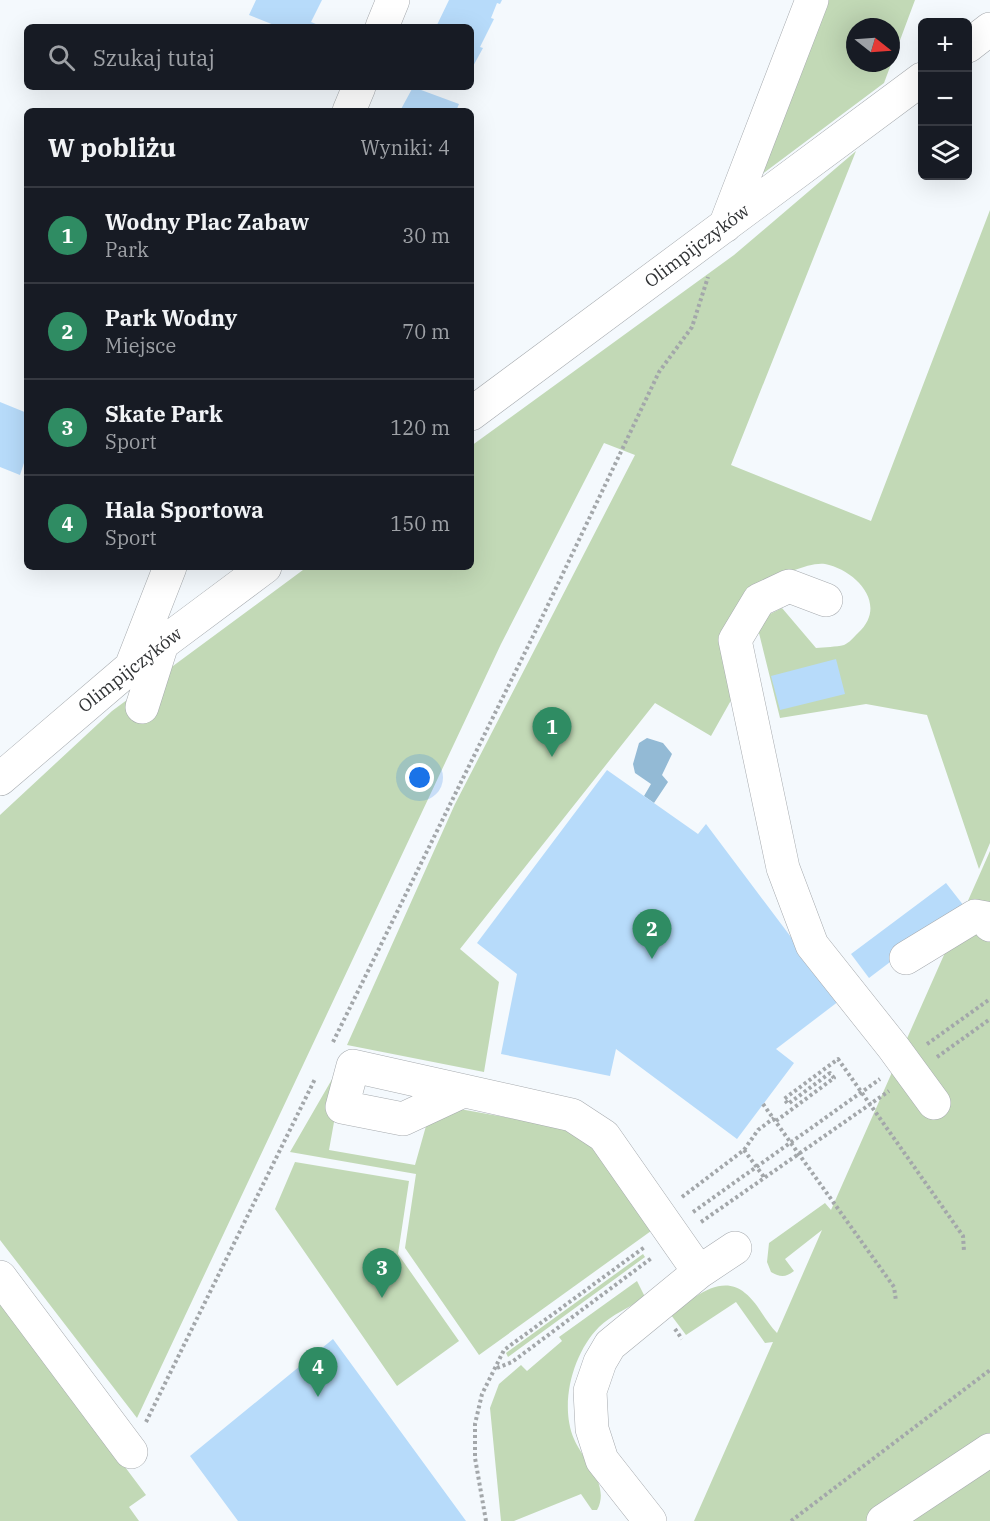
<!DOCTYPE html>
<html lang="pl">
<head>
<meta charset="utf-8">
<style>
  :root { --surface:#171b24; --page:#242831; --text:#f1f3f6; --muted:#9ea1a6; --line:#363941; --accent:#2f8c63 }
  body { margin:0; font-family:"IBM Plex Serif",serif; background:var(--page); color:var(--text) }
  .controls { position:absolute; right:18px; top:18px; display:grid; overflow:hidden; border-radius:9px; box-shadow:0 6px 24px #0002 }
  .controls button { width:54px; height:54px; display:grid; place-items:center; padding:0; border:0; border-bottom:2px solid var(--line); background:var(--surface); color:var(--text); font:30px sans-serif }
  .compass { position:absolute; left:846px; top:18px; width:54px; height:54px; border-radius:50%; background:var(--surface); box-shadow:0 6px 24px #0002; rotate:107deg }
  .you { position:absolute; left:420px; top:778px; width:21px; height:21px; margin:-15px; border:4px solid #fff; border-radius:50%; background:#1a73e8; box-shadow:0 0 0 9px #1a73e833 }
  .badge { display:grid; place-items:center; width:39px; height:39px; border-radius:50%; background:var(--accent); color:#fff; font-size:20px; font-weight:700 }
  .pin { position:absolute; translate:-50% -50px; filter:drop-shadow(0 2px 3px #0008) }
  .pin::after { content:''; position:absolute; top:32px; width:21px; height:18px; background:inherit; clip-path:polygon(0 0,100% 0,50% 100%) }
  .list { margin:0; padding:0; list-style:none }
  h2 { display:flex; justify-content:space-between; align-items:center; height:78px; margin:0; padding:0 24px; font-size:26px }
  h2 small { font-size:20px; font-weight:400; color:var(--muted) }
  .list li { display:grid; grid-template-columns:39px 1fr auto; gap:18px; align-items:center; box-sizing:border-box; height:96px; padding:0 24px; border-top:2px solid var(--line) }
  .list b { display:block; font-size:22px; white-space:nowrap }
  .list p { margin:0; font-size:20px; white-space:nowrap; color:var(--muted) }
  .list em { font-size:20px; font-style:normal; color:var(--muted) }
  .icon { flex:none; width:33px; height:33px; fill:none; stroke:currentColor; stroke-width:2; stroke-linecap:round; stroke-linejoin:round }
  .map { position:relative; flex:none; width:990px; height:1521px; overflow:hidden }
  .search { position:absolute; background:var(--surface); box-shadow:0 6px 24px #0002; left:24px; top:24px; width:450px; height:66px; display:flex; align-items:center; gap:15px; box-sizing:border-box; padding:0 21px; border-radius:9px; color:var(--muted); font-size:22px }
  .panel { position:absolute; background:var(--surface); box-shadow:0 6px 24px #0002; left:24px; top:108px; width:450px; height:462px; border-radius:9px }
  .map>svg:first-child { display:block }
  .green { fill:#c2d9b6; fill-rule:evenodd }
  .water { fill:#93bad5 }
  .building { fill:#b7dbfa }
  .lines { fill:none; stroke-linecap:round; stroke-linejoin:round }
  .minor-casing { stroke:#a7abaf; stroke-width:34 }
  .highway-casing { stroke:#a7abaf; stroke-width:34 }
  .path { stroke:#a3a7aa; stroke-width:4; stroke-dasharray:3 3; stroke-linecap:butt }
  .minor { stroke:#fff; stroke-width:33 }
  .highway { stroke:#fff; stroke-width:33 }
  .labels { text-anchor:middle; stroke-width:4.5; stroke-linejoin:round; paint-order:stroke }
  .street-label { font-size:18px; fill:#303234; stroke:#fff }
</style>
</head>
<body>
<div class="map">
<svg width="990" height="1521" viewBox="0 0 990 1521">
  <rect width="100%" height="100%" fill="#f4f9fd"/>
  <!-- green -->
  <path class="green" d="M825 0H915L884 83 753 181ZM855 27H891V63H855Z
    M856 151 731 465 871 521 990 210V843L979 869 927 715 866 704 780 718 756 621 782 608 816 648C825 647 836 647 844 645 849 643 854 637 858 633 889 605 856 570 825 564 807 561 767 582 752 591L734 695 711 736 655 703 460 949 499 982 484 1072 347 1045 455 804 635 455 604 443 501 644 137 1418 0 1240V815L112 711 307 567H471V446L734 255Z
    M990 851V1521H694L773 1342 765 1343 736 1302 686 1335 671 1315C690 1301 720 1272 745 1293 758 1303 765 1321 777 1333L822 1230 785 1259 794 1271C785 1278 780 1277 771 1272L767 1262 769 1243 825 1203 831 1210Z
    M346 1055 329 1150 415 1165 426 1126 454 1108 560 1127 586 1138 651 1231 479 1355 405 1248 416 1174 290 1152Z
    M295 1162 409 1181 398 1254 459 1341 397 1386 275 1209Z
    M643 1254 645 1257 508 1357 506 1353Z
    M637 1281 645 1297C631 1307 611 1315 599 1327 573 1353 559 1404 574 1439 583 1460 611 1485 597 1510H592L581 1494 514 1521H501L490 1408 499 1384 521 1365 527 1371 562 1341 559 1337Z
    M0 1300 146 1495 129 1507 139 1521H0Z"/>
  <!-- water -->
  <path class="water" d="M647 738 663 743 672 754 662 775 668 782 654 803 644 796 651 784 635 773 633 764 639 743Z"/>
  <!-- building -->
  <path class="building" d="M256 0H322L311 22 323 27H279L249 15Z
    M449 0H502L500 4 497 3 491 18 494 19 480 47 483 48 471 70V27H436Z
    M413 87 459 104 456 111H400Z
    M0 402 27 413V454L20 475 0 467Z
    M836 659 845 694 780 710 771 676Z
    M607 770 698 834 706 824 839 1001 776 1049 794 1063 737 1139 616 1049 610 1076 501 1054 517 974 477 943Z
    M946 883 964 906 869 978 851 954Z
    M333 1339 466 1521H238L190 1456Z"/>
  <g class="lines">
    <defs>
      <path id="minor" d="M382 27 393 0
        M968 46 990 29
        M349 111 359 87
        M725 226 812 0
        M471 414 922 79
        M826 600 789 586 759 600 735 640 783 868 812 945 893 1047 934 1103
        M131 667 170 567
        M142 707 162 644
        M0 779 131 667 265 567
        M906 958 975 916 986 918 990 925
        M463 1091 403 1119 342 1107 353 1066 572 1115 604 1136 699 1272
        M0 1277 131 1452
        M650 1521 602 1460 592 1429 590 1391 600 1362 610 1345 699 1272 735 1248"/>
      <path id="highway" d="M883 1521 990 1450"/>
    </defs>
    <!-- minor casing -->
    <use href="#minor" class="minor-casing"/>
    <!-- highway casing -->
    <use href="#highway" class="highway-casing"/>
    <!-- path -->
    <path class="path" d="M333 1042 536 630 659 372 692 327 708 277
      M927 1044 990 999
      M937 1057 990 1019
      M763 1104 894 1287 896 1301
      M776 1121 834 1078 830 1073 788 1104 784 1099 838 1059 963 1236 964 1251
      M744 1150 764 1177
      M682 1197 744 1150 758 1130 774 1118
      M693 1212 880 1079
      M701 1222 889 1091
      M675 1329 682 1339
      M497 1368 512 1362 653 1257
      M146 1422 315 1079
      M486 1521 475 1458V1424L482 1394 504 1350 646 1246
      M791 1521 990 1370"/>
    <!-- minor -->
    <use href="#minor" class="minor"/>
    <!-- highway -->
    <use href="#highway" class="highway"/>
  </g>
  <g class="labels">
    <!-- street labels -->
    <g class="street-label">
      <text transform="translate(697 246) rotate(-37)" y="6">Olimpijczyków</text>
      <text transform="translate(130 670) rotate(-38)" y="6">Olimpijczyków</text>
    </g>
  </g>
</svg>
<div class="controls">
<button>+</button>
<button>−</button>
<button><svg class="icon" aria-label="layers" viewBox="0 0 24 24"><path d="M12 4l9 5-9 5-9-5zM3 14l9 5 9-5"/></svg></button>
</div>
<svg class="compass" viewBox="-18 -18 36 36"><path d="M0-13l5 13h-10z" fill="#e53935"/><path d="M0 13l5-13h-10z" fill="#9ea1a6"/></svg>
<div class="you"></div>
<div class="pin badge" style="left:552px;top:757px">1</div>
<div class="pin badge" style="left:652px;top:959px">2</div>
<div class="pin badge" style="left:382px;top:1298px">3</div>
<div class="pin badge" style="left:318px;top:1397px">4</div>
<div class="search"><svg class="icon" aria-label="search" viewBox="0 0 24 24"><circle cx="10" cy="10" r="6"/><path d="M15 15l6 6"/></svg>Szukaj tutaj</div>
<section class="panel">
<h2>W pobliżu<small>Wyniki: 4</small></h2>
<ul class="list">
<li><span class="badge">1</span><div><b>Wodny Plac Zabaw</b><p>Park</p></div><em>30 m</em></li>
<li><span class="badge">2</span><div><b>Park Wodny</b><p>Miejsce</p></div><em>70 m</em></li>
<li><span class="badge">3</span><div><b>Skate Park</b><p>Sport</p></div><em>120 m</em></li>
<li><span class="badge">4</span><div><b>Hala Sportowa</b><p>Sport</p></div><em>150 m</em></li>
</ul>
</section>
</div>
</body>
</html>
